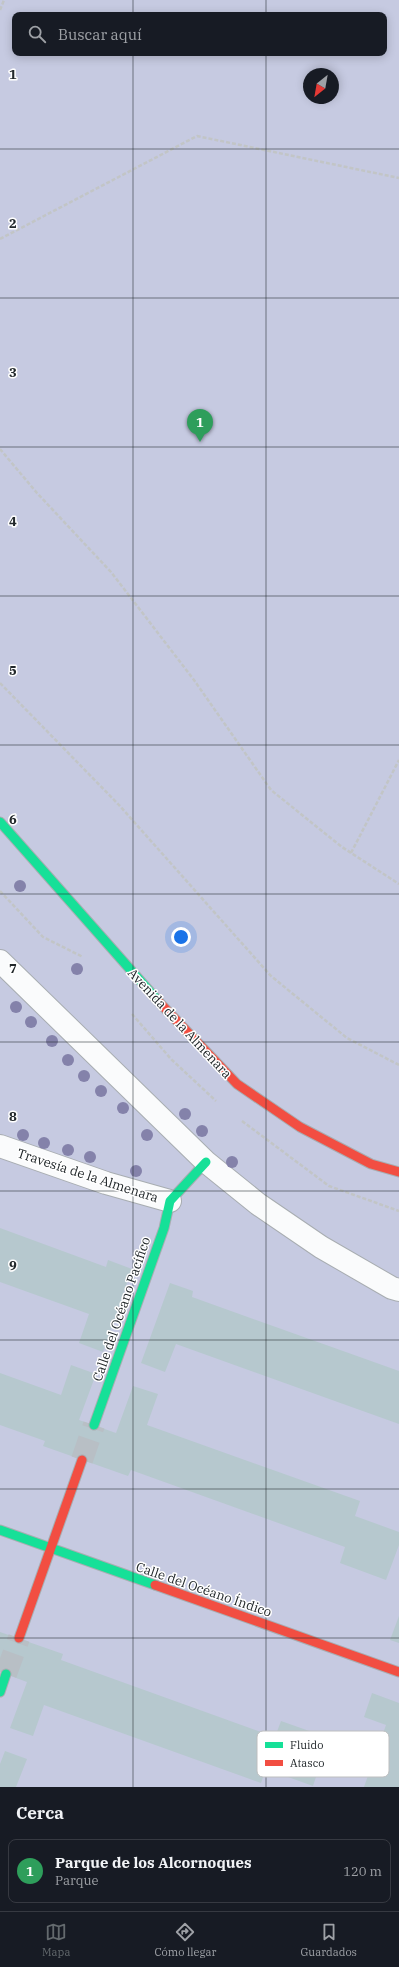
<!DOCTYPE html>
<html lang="es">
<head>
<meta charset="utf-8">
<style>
  :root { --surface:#171b24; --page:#20242c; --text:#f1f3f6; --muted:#9ea1a6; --line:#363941; --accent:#646a6e }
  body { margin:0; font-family:"IBM Plex Serif",serif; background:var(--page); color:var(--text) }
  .compass { position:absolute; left:303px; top:68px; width:36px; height:36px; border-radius:50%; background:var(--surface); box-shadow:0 2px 10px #0003; rotate:211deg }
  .you { position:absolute; left:181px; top:937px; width:14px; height:14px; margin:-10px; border:3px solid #fff; border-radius:50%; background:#1a73e8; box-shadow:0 0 0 6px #1a73e833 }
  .badge { display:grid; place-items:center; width:26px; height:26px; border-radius:50%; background:var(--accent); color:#fff; font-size:13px; font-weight:700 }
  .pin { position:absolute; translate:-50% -33px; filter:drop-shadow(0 1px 2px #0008) }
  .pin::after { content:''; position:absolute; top:21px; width:14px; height:12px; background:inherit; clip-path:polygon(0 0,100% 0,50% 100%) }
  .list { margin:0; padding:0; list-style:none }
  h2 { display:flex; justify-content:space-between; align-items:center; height:52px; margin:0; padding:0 16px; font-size:17px }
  h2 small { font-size:13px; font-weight:400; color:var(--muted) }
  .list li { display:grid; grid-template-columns:26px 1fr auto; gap:12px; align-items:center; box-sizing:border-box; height:64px; margin:0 8px 8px; padding:0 8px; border:1px solid var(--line); border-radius:8px }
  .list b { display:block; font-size:15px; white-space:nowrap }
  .list p { margin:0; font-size:13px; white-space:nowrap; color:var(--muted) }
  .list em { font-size:13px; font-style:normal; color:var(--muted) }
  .icon { flex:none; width:22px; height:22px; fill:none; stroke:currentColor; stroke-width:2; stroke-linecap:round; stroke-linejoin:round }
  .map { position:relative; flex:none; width:399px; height:1787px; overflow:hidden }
  .search { position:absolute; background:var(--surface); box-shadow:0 2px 10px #0003; left:12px; right:12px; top:12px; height:44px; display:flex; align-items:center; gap:10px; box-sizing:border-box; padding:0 14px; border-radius:8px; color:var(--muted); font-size:15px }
  .sheet { height:124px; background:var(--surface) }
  nav { display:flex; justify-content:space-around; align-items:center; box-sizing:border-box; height:56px; border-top:1px solid var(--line); background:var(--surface); font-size:11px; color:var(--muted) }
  nav a { display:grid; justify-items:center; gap:2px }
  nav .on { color:var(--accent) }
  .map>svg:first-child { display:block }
  .green { fill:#c6cae1; fill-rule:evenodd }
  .building { fill:#b6c8ce }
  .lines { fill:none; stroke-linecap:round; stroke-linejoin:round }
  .secondary-tunnel { stroke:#b8bfc5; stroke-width:22; stroke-dasharray:22 11; stroke-linecap:butt }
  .street-casing { stroke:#a8adb1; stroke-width:24 }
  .fast-casing { stroke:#a8adb1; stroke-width:11 }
  .jam-casing { stroke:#a8adb1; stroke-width:11 }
  .path { stroke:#c2c5c6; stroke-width:2.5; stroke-dasharray:4 2; stroke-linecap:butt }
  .street { stroke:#fafbfc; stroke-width:22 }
  .fast { stroke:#16e098; stroke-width:9 }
  .jam { stroke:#f24e42; stroke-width:9 }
  .tree { fill:#8482aa }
  .grid { fill:none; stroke:#22282b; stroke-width:1; stroke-opacity:0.55 }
  .labels { text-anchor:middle; stroke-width:3; stroke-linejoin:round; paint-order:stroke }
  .street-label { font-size:13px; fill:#22282b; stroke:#fff }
  .key { fill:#fff; stroke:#bdbebf; stroke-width:1 }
  .key-label { font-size:11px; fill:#22282b }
  .grid-label { font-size:13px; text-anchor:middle; font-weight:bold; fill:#22282b; stroke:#fff; stroke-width:3; stroke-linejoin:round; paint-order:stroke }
</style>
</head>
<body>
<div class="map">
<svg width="399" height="1787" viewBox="0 0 399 1787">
  <rect width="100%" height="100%" fill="#dee5eb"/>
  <!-- green -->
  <path class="green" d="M0 0H399V1787H0ZM15 15H384V53H15ZM309 74H333V98H309Z"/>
  <!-- building -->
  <path class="building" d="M0 1228 106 1267 108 1260 132 1269 103 1352 79 1343 89 1314 0 1282Z
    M170 1283 193 1291 192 1297 399 1371V1424L176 1344 165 1372 141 1363Z
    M71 1365 96 1374 79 1420 116 1433 133 1386 158 1394 147 1425 360 1501 355 1516 399 1532V1545L386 1580 340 1563 345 1547 131 1470 128 1476 43 1446 45 1441 0 1425V1373L61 1395Z
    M399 1616V1643L390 1640Z
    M0 1632 63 1654 61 1660 275 1737 281 1721 329 1738 313 1786 266 1769 261 1783 44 1705 33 1736 10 1728 27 1682 0 1672Z
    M372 1693 399 1703V1787H364L386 1725 364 1717Z
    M5 1751 27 1759 16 1787H0V1764Z"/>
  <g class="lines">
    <!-- secondary-tunnel -->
    <path class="secondary-tunnel" d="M82 1460 94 1425
      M6 1674 19 1638"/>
    <defs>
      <path id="street" d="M0 961 206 1162 258 1204 321 1247 392 1288 399 1290
        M0 1146 106 1183 170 1201"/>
      <path id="fast" d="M0 822 159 1002
        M94 1425 164 1228 170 1201 206 1162
        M0 1530 155 1585
        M0 1692 6 1674"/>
      <path id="jam" d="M159 1002 237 1084 300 1127 371 1164 399 1172
        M155 1585 399 1672
        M19 1638 82 1460"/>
    </defs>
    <!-- street casing -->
    <use href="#street" class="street-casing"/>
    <!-- fast casing -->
    <use href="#fast" class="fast-casing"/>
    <!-- jam casing -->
    <use href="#jam" class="jam-casing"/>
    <!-- path -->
    <path class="path" d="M0 10 4 0
      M0 239 197 136 399 178
      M0 449 37 493 111 572 194 680 271 790 342 847 399 884
      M0 683 119 805 271 976 347 1038 399 1065
      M351 853 399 760
      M0 891 43 937 83 957
      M132 1014 171 1059 216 1101
      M242 1121 329 1186 399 1211"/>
    <!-- street -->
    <use href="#street" class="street"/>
    <!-- fast -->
    <use href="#fast" class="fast"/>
    <!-- jam -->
    <use href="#jam" class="jam"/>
  </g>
  <!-- trees -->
  <g class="tree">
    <circle cx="20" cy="886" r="6"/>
    <circle cx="77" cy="969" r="6"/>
    <circle cx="16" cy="1007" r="6"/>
    <circle cx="31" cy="1022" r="6"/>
    <circle cx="52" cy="1041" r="6"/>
    <circle cx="68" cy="1060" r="6"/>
    <circle cx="84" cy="1076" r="6"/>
    <circle cx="101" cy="1091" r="6"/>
    <circle cx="123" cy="1108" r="6"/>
    <circle cx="185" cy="1114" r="6"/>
    <circle cx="202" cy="1131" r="6"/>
    <circle cx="23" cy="1135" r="6"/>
    <circle cx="147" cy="1135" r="6"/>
    <circle cx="44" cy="1143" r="6"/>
    <circle cx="68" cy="1150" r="6"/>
    <circle cx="90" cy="1157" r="6"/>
    <circle cx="232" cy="1162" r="6"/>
    <circle cx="136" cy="1171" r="6"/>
  </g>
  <!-- grid -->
  <path class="grid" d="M133 0V15M266 0V15M133 53V1787M266 53V1787M0 149H399M0 298H399M0 447H399M0 596H399M0 745H399M0 894H399M0 1042H399M0 1191H399M0 1340H399M0 1489H399M0 1638H399"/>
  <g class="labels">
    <!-- street labels -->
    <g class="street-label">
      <text transform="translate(180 1023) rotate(47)" y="5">Avenida de la Almenara</text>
      <text transform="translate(88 1175) rotate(18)" y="5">Travesía de la Almenara</text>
      <text transform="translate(121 1309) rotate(-71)" y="5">Calle del Océano Pacífico</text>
      <text transform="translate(204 1589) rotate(19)" y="5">Calle del Océano Índico</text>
    </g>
  </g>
  <!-- legend -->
  <rect x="257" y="1731" width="132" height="46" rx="6" class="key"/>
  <rect x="265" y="1742" width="18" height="6" fill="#16e098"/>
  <rect x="265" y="1760" width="18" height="6" fill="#f24e42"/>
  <g class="key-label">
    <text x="290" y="1749">Fluido</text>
    <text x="290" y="1767">Atasco</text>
  </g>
  <g class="grid-label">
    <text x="13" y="79">1</text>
    <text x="13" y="228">2</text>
    <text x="13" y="377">3</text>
    <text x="13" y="526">4</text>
    <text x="13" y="675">5</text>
    <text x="13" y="824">6</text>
    <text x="13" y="973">7</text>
    <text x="13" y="1121">8</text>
    <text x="13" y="1270">9</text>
  </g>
</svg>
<svg class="compass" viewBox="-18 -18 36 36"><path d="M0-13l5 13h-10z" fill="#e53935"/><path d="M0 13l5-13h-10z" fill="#9ea1a6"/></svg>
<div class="you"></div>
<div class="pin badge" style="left:200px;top:442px;background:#2e9e5b">1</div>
<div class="search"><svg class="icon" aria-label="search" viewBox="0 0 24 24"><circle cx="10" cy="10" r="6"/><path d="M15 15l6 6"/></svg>Buscar aquí</div>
</div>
<section class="sheet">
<h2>Cerca<small></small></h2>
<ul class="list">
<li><span class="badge" style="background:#2e9e5b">1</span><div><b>Parque de los Alcornoques</b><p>Parque</p></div><em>120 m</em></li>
</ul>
</section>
<nav>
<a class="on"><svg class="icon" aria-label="map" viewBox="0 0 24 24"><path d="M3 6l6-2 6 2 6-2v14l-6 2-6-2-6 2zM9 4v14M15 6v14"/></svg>Mapa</a>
<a><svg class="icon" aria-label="directions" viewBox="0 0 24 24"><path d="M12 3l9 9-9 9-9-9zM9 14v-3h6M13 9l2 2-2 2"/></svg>Cómo llegar</a>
<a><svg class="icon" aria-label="saved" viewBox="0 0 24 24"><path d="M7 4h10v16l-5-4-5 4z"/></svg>Guardados</a>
</nav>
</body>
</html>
